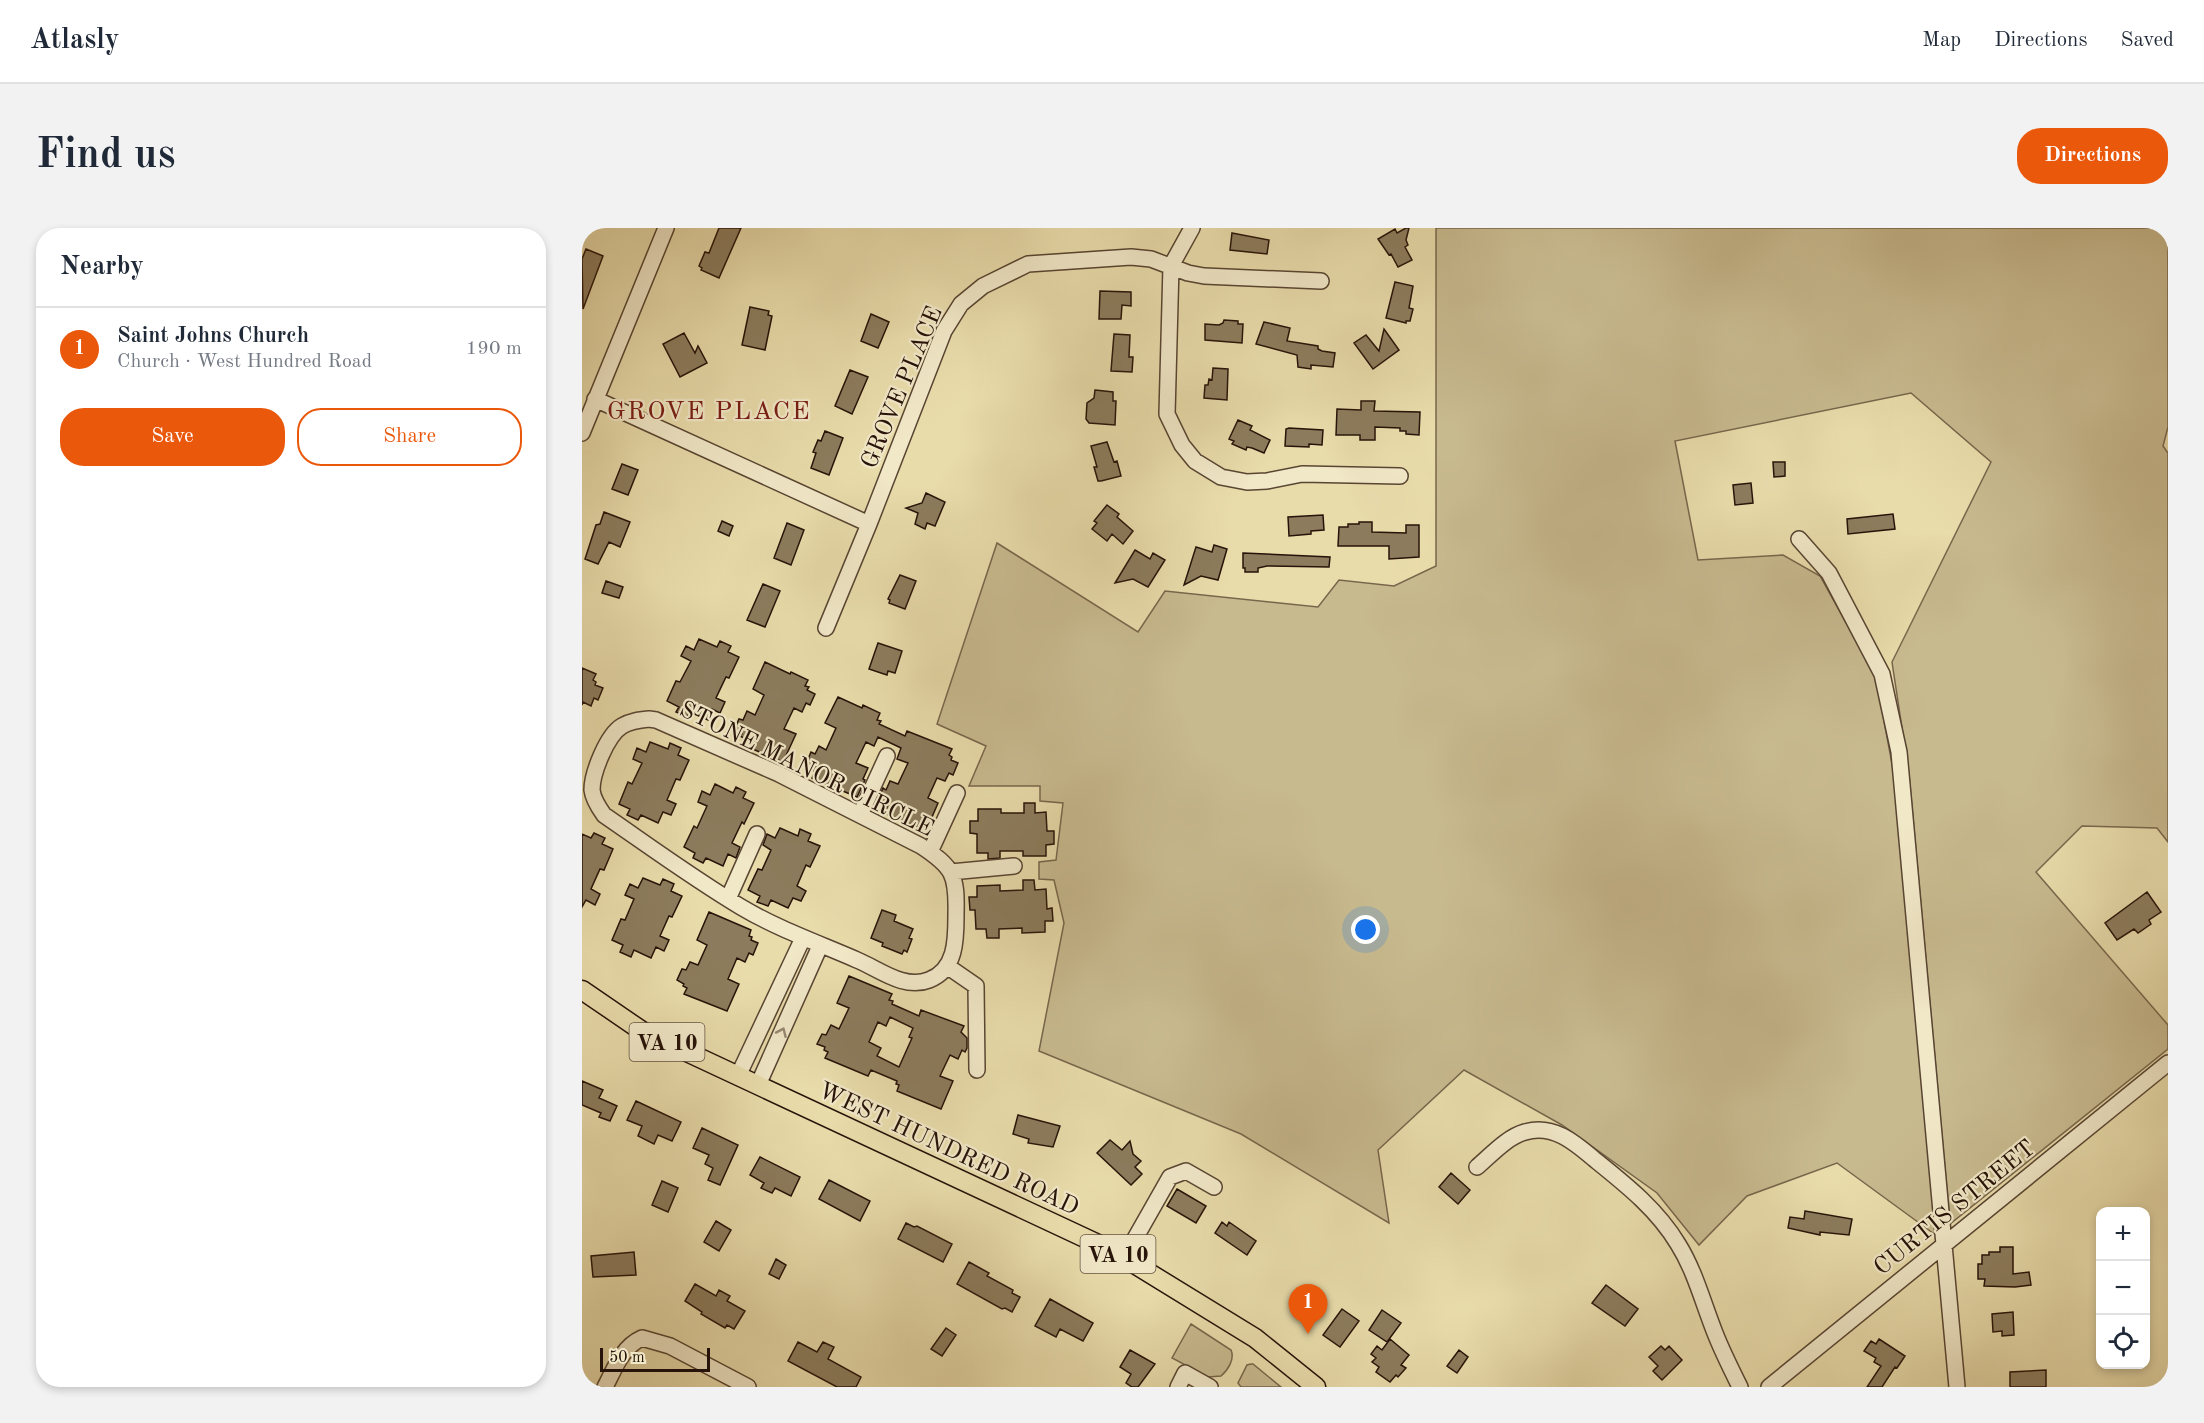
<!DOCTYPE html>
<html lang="en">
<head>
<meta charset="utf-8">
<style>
  :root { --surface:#fff; --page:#f2f2f3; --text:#1f2937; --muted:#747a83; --line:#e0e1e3; --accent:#ea580c }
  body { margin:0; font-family:"Old Standard TT",serif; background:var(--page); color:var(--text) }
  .controls { position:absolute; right:18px; bottom:18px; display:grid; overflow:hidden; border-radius:12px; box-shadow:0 3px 9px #0003 }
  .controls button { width:54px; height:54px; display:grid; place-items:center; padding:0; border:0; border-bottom:2px solid var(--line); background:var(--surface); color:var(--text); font:30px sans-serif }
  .scale { position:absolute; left:18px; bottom:15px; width:110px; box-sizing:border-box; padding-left:6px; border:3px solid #271309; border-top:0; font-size:16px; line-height:21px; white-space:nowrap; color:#271309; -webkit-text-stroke:4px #f1e8c8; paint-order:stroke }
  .you { position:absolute; left:784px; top:702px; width:21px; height:21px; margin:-15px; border:4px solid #fff; border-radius:50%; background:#1a73e8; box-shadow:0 0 0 9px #1a73e833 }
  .badge { display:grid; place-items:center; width:39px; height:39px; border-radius:50%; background:var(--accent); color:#fff; font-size:20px; font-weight:700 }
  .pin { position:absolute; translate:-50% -50px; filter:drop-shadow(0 2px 3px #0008) }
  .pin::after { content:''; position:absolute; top:32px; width:21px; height:18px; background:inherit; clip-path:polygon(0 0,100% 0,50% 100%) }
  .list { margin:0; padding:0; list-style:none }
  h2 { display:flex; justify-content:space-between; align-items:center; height:78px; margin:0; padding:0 24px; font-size:26px }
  h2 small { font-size:20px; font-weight:400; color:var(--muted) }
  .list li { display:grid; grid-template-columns:39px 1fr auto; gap:18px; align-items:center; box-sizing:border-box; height:84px; padding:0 24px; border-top:2px solid var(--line) }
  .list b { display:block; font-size:22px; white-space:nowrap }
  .list p { margin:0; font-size:20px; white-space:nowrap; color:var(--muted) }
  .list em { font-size:20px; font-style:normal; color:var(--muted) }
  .actions { display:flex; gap:12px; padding:18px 24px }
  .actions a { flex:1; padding:14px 0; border:2px solid var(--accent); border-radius:24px; text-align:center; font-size:21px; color:var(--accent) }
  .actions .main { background:var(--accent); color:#fff }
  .icon { flex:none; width:33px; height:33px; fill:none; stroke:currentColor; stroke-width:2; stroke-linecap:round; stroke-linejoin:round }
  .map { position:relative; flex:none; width:1586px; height:1159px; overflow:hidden; border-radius:24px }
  header { display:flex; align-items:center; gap:36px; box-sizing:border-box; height:84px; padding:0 30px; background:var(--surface); border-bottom:2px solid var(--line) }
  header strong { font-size:28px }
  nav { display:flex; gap:33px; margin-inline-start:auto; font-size:21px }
  .intro { display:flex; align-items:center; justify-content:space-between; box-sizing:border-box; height:144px; padding:0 36px }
  h1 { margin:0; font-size:42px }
  .button { padding:15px 27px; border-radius:24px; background:var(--accent); color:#fff; font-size:21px; font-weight:700 }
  main { display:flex; gap:36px; padding:0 36px }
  aside { flex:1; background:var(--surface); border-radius:24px; box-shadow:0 3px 9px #0003 }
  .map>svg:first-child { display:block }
  .green { fill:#c8ba8f; stroke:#78664c; stroke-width:1.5 }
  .building { fill:#8c7c5d; stroke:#271309; stroke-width:1.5; fill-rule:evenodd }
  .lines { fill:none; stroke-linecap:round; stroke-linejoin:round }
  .minor-casing { stroke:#584532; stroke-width:18 }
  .major-casing { stroke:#271309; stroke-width:21 }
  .minor { stroke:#f1e8c8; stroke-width:15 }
  .major { stroke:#e9dcab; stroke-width:18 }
  .oneway { stroke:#968872 }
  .labels { text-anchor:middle; stroke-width:4.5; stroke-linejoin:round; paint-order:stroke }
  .shield { fill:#f1e8c8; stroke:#645342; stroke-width:1.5 }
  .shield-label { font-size:22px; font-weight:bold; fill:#271309 }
  .street-label { font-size:24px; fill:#271309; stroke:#f1e8c8 }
  .neighbourhood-label { font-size:26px; letter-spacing:1.5px; fill:#7a1f14; stroke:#f1e8c8 }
</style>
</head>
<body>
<header>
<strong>Atlasly</strong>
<nav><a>Map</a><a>Directions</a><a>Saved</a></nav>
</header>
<div class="intro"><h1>Find us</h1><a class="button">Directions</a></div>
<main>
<aside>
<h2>Nearby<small></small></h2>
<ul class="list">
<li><span class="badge">1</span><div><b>Saint Johns Church</b><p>Church · West Hundred Road</p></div><em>190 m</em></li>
</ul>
<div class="actions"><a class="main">Save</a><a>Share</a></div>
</aside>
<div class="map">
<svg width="1586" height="1159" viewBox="0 0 1586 1159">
  <rect width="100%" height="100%" fill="#e9dcab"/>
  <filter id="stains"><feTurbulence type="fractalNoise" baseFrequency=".00333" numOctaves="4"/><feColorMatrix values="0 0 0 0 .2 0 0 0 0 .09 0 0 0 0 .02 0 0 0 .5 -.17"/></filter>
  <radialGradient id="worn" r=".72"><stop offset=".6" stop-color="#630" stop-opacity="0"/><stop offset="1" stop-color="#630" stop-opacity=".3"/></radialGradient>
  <!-- green -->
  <path class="green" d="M854 0H1586V199L1581 218 1586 225V614L1575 600 1500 598 1454 644 1586 797V821L1368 996 1327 546 1310 434 1409 234 1329 165 1093 213 1116 332 1201 327 1238 348 1294 449 1314 558 1355 1008 1255 935 1165 968 1117 1017 1075 965 980 897 882 842 796 922 807 995 659 906 457 823 482 695 472 652 457 651V634L474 632 481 575 458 573V558H387L404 518 355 496 415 315 556 404 583 363 736 379 757 352 812 358 854 338Z
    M609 1096 649 1122C653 1131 646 1142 639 1148L626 1149 590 1130Z
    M669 1136H671L699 1159H659L656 1155 665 1137Z"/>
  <!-- building -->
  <path class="building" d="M137 0H159L137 50 119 42 120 40 117 38 123 24 127 25Z
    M824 0H827L824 12 826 17 823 19 830 32 816 39 809 26 807 27 796 11 813 1 815 5Z
    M650 5 687 12 685 26 648 22Z
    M4 21 21 28 1 81 0 31Z
    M813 54 831 58 827 80 831 81 828 93H824V95L804 90Z
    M518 63 549 64V78L540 77 539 91H517Z
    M168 79 187 83 186 87 190 88 183 122 160 117Z
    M289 86 307 94 296 120 279 113Z
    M642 92 656 93V96H661L660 115 623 112V96L637 97 641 95Z
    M682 94 708 100 705 113 736 118V121L740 123 753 125 751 139 729 137V141L716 139 715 127 674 116Z
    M802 101 817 122 791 141 772 115 784 107 797 123Z
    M102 105 113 125 116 118 125 135 98 149 81 116Z
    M532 106 548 107 547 129H551L550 144 529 143Z
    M631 140 646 141 645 172 622 170 623 157H626L627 151 630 152Z
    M268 142 286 149 270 186 253 178Z
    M513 162 531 164V173H534L533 197 507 195 504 191 505 175 512 170Z
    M779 173H793L792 183 838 184 837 207 824 206V203H818V200L793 199V212H778V207H754L755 181 779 182Z
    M656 192 670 198 668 202 688 212 682 225 670 220 665 219 664 222 650 216 652 213 647 211Z
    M707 200 741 202 740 217 727 216V219L703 218 704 201Z
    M243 203 261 210 247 247 229 240 234 225 231 224 236 212 239 213Z
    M525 214 532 234 535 233 539 248 519 253H516L512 239H515L509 218Z
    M1191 234H1203V248L1192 249Z
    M40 236 56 242 46 267 30 261Z
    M1169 255 1171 275 1153 277 1151 257Z
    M344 265 363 274 353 298 345 295 343 301 333 296 336 285 324 280 340 275Z
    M525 277 537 286 535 289 551 303 541 316 530 306 525 313 510 301 515 295 512 293Z
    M22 284 48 294 38 319 27 314 16 336 3 331 14 297 18 296Z
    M1311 286 1313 301 1266 306 1265 291Z
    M741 287 742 302 729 303V306L707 308 706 289Z
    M140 293 151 298 147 308 136 303Z
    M777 294H790V304L824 305V297H837V329L807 331V318H756L757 299H766V296H777Z
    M205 295 222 302 209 337 192 330Z
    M632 317 645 321 636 352 619 348 602 357 614 319 630 324Z
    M553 322 568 331 571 325 583 332 566 359 551 351 533 355Z
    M661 325 748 329 747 339 685 338 676 340V344H663V340H661Z
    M318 347 334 353 323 381 307 375 308 372 306 371Z
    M24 353 41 359 37 370 20 365Z
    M181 356 198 363 183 399 165 392Z
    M117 411 135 419 138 413 149 418 146 424 157 429 147 450 144 449 134 470 143 474 138 485 130 481 126 492 108 484 105 489 94 484 97 479 85 473 94 453 98 454 109 433 99 428 104 418 112 422Z
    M296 415 320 423 313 445 306 443 305 447 287 441Z
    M183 434 208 446 209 444 226 452 223 458 227 459 225 462 233 466 228 477 224 475 220 484 212 480 202 501 214 506 201 534 159 516 162 510 158 508 160 506 152 502 157 491 161 492 165 483 173 487 182 467 171 461Z
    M0 440 14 446 11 452 14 454 13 457 21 460 16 472 12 470 9 478 1 474 0 477Z
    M256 469 280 480 281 477 298 485 295 492 299 493 297 496 323 508 325 503 370 521 367 527 370 529 369 532 376 535 371 547 367 545 363 553 355 550 346 570 356 575 344 603 302 585 305 579 301 578 303 575 296 572 301 560 304 562 308 553 316 556 326 535 315 531 319 520 296 509 292 518 284 514 274 535 286 540 281 551 283 552 275 569 230 550 233 544 230 542 231 540 224 536 229 524 233 526 237 518 244 522 254 500 243 495Z
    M68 514 86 521 88 515 99 520 96 527 107 532 98 552 94 551 85 572 94 576 89 587 81 584 76 595 59 587 56 592 45 587 48 581 37 576 46 554 50 556 60 535 51 531 55 520 64 524Z
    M133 556 151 565 154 559 164 564 161 570 172 575 162 596 160 594 150 615 158 619 154 630 146 626 141 638 124 630 121 635 111 630 113 625 102 619 112 598 115 600 125 578 116 574 120 563 128 567Z
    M442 575H453V585L464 584 465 603H472V616L464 617V628H441V623H418V630L406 631V625H395V606L388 605V593H396V581H419V585H442Z
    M198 600 216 608 218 601 229 606 226 613 238 618 228 639 224 637 215 658 224 663 219 673 211 670 206 680 189 672 186 678 175 674 178 668 166 662 176 641 180 642 189 622 181 617 185 606 193 610Z
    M12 605 23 610 20 616 31 621 22 642 18 641 9 661 18 666 13 677 4 672 0 679V606L9 610Z
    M61 650 78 657 81 651 92 656 89 663 100 668 90 689 87 688 78 708 87 712 82 723 74 719 69 730 52 722 49 729 38 724 41 717 30 712 39 691 43 692 52 671 43 667 48 656 56 660Z
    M441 652H452L453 662 464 661 465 681 470 680 471 693H463V704L440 705V700L417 701V710H405L404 701H394L393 682H388L387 669H395V658L418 657V663L441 662Z
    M1565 664 1579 684 1567 692 1569 696 1556 705 1552 701 1535 712 1523 695Z
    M300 682 314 687 312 693 331 701 327 710 330 711 325 724 322 722 320 726 300 718 301 715 289 710Z
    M127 684 169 702 167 708 170 709 169 712 176 715 171 727 167 725 163 734 155 730 146 751 157 756 145 783 102 766 105 760 101 758 102 756 95 752 100 741 104 742 108 734 116 737 125 717 115 712Z
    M267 748 310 766 307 772 311 773 310 776 337 788 339 782 382 798 379 804 385 810V820L383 824 380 822 376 831 368 827 358 848 371 853 359 881 315 863 317 857 314 856 315 853 289 842 286 848 243 830 246 824 242 822 243 819 235 816 240 806 244 807 249 797 257 801 267 780 255 775ZM308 789 331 800 327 809 330 810 317 839 295 828 299 820 287 814 296 794 304 798Z
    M0 853 21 862 17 870 35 878 28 893 17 889 19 885 0 877Z
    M54 873 99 894 90 913 76 907 72 916 56 908 60 898 45 892Z
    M436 887 478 898 471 919 446 915 447 911 431 906Z
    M120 900 156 917 138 957 126 952 131 940 123 936 127 927 111 920Z
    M528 912 540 922 548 913 551 926 559 933 553 939 560 946 549 957 515 925Z
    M178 929 218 949 209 968 193 960 190 965 179 960 182 955 168 947Z
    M869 945 888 962 876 976 857 959Z
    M247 952 288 973 278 993 237 971Z
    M80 953 96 960 86 984 70 977Z
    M595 961 624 978 614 995 585 978Z
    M1223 983 1270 991 1267 1007 1238 1004V1007L1206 1000 1208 989 1222 991Z
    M134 993 149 1002 137 1023 122 1014Z
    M640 994 645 998 647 994 674 1013 665 1027 633 1005Z
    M324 995 332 999 335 998 370 1016 361 1034 316 1011Z
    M1418 1019H1431V1046L1447 1044 1449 1057 1433 1059 1402 1058 1403 1051H1396V1036H1400V1027H1407V1024H1418Z
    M52 1024 54 1047 11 1049 9 1028Z
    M194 1031 204 1037 197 1051 187 1046Z
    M387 1034 407 1045 405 1048 431 1062 430 1065 438 1069 430 1084 423 1080 420 1081 375 1056Z
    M113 1056 134 1068 137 1062 148 1068 145 1073 163 1083 152 1101 145 1097 143 1100 119 1086 120 1084 103 1073Z
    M1024 1057 1056 1081 1043 1098 1010 1075Z
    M468 1071 511 1095 501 1113 478 1101 474 1109 453 1098Z
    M760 1081 777 1093 758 1119 741 1107Z
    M800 1082 819 1095 805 1114 787 1102Z
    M1431 1084 1432 1107 1420 1108V1103L1411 1104 1410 1086Z
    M364 1100 374 1107 360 1128 349 1121Z
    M808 1111 827 1127 819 1137 824 1140 816 1149 814 1147 808 1154 794 1144 797 1139 790 1134 794 1130 789 1126 795 1118 800 1122Z
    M1297 1111 1323 1128 1315 1140 1313 1139 1300 1159H1285L1299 1138 1292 1134 1294 1130 1282 1123 1289 1113 1294 1116Z
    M216 1114 235 1124 241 1114 252 1119 246 1131 279 1149 274 1159H255L206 1133Z
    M1079 1118 1083 1122 1087 1118 1100 1132 1080 1152 1071 1143 1076 1138 1067 1129Z
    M548 1122 573 1136 556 1159H550L544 1155 549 1146 538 1139Z
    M877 1122 886 1129 875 1145 865 1138Z
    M1464 1142V1159H1428V1144Z"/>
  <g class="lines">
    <defs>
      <path id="minor" d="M610 0 589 38 585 186 600 217 613 233 639 249 665 254 685 253 720 246 818 248
        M13 171 287 296
        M0 205 84 0
        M1217 311 1247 345 1300 446 1317 524 1375 1159
        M244 400 287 296 362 103 379 76 401 58 446 36 549 29 569 31 606 45 622 48 739 53
        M67 491 74 492 197 546 339 618C371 639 375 647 374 685 374 710 375 741 347 752 322 762 297 741 275 732 236 715 196 701 159 679 112 651 67 618 22 587 17 580 11 571 10 562 10 545 25 507 40 498 48 493 57 492 67 491Z
        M278 587 305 528
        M348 624 375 565
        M369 644 432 638
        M146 671 175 606
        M365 738 394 758 395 842
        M156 848 221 710
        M176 857 238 718
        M895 939C909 927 925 909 943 904 971 896 992 914 1012 931 1043 956 1075 981 1096 1016 1113 1043 1121 1075 1133 1105 1140 1123 1149 1141 1158 1159
        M542 1030 588 949 604 943 632 959
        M23 1159C33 1140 40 1119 60 1110L88 1118 166 1159
        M596 1159 603 1145 628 1159
        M1187 1159 1586 835"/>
      <path id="major" d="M0 762 60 803 533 1024 673 1110 734 1159"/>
    </defs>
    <!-- minor casing -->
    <use href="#minor" class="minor-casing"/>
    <!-- major casing -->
    <use href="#major" class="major-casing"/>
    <!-- minor -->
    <use href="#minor" class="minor"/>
    <!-- major -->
    <use href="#major" class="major"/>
  </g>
  <!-- one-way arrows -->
  <defs><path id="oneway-chevron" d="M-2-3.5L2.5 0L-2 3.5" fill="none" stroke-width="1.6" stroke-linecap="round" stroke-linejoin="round" transform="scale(1.5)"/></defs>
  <use class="oneway" href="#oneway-chevron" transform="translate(200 804) rotate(-66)"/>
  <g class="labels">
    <!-- shield labels -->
    <g class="shield">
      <rect x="47.5" y="795" width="75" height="38" rx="4.5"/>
      <rect x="498.5" y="1007" width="75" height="38" rx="4.5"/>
    </g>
    <g class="shield-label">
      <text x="85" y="822">VA 10</text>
      <text x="536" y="1034">VA 10</text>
    </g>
    <!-- street labels -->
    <g class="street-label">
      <text transform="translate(319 159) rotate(-67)" y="8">GROVE PLACE</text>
      <text transform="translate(225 540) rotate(26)" y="8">STONE MANOR CIRCLE</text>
      <text transform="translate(367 920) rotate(25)" y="8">WEST HUNDRED ROAD</text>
      <text transform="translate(1372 979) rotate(-39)" y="8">CURTIS STREET</text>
    </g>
    <!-- neighbourhood labels -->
    <g class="neighbourhood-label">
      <text x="127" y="191">GROVE PLACE</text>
    </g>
  </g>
  <rect width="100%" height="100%" filter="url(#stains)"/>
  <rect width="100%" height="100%" fill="url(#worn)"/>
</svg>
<div class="controls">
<button>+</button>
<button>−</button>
<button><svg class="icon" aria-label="locate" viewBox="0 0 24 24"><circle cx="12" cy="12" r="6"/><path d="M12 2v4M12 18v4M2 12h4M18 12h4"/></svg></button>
</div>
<div class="scale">50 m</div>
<div class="you"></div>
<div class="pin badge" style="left:726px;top:1106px">1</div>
</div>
</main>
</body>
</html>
